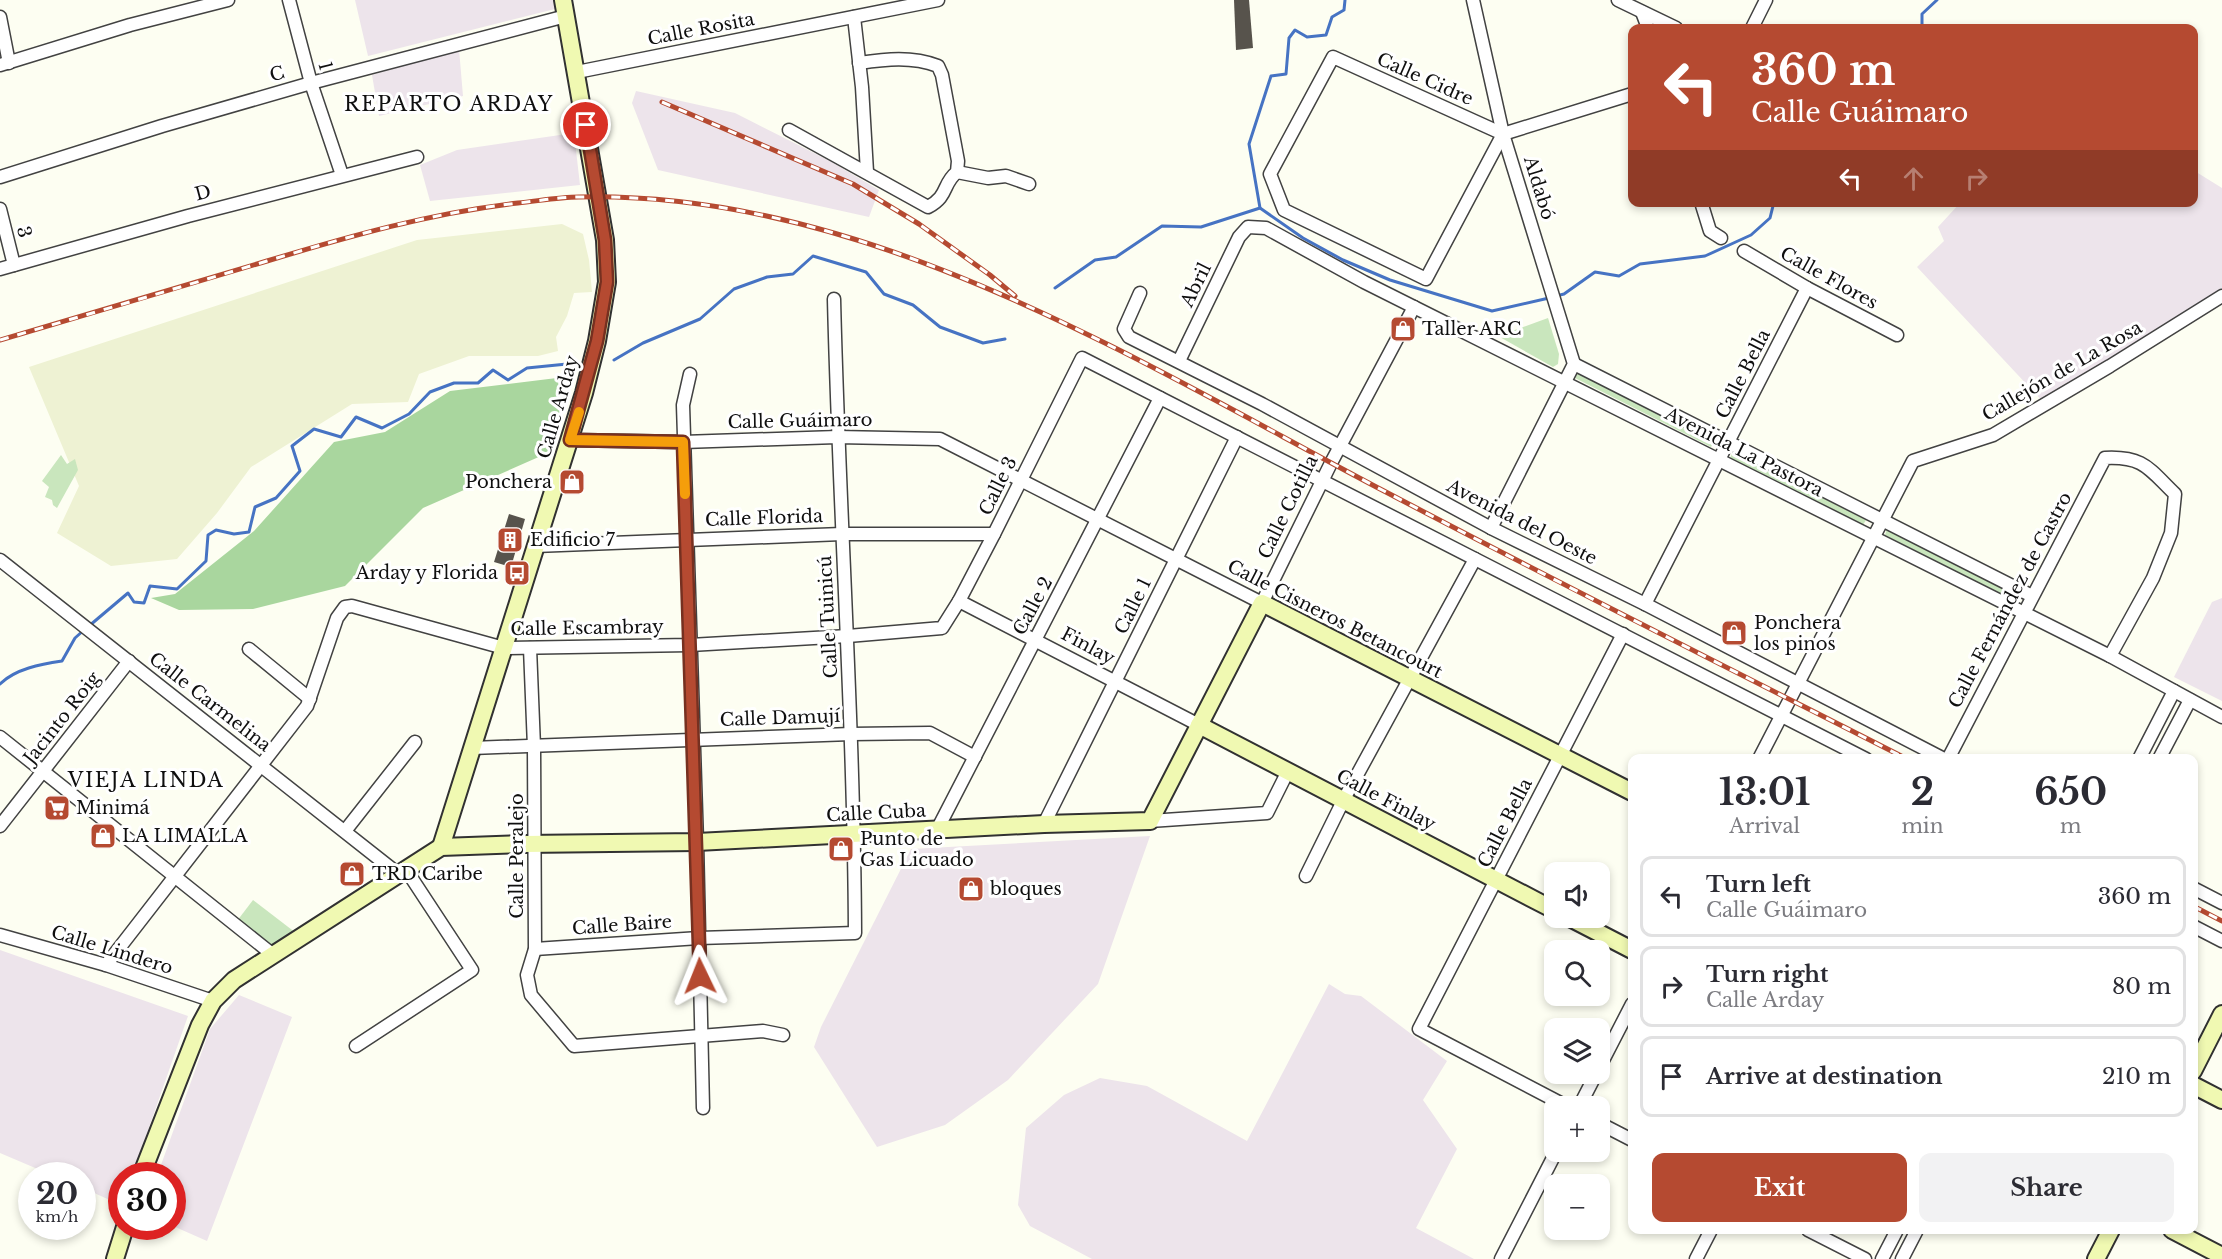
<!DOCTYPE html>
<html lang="en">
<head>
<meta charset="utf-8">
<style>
  :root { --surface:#fff; --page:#f2f2f3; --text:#2b2b33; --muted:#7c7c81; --line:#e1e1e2; --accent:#b54a31 }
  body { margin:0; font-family:"Libre Baskerville",serif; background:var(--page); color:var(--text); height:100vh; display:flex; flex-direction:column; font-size:22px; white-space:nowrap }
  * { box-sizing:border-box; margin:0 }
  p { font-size:20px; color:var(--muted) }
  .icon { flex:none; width:33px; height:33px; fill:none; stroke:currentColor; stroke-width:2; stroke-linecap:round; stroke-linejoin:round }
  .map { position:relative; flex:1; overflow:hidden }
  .side { position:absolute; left:1628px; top:754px; width:570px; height:480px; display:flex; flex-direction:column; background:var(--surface); border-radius:12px; box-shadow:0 3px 9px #0003 }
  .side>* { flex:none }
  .guide { position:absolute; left:1628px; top:24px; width:570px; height:183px; border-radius:12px; box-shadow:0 3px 9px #0003; background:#b54a31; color:#fff; overflow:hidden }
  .controls { position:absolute; left:1544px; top:862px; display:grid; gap:12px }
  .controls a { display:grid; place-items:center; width:66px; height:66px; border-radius:12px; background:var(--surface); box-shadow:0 3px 9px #0003; font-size:30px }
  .speed { position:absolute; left:18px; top:1162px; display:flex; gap:12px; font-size:30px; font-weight:700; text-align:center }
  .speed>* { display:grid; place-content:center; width:78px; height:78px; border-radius:50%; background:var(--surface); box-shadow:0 3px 9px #0003; line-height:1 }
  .speed small { font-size:15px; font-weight:400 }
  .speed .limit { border:9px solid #d22; background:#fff; color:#111 }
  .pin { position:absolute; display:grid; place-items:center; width:51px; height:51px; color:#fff; margin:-26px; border:3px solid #fff; border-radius:50%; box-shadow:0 2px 6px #0007 }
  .me { position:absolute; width:66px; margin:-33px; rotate:358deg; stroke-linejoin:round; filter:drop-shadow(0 0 4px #0008) }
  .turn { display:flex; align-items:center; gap:21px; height:126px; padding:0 24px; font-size:27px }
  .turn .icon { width:78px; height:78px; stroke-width:2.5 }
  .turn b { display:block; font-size:42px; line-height:51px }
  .lanes { display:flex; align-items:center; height:57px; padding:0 24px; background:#0003; justify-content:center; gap:30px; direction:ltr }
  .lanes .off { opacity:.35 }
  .eta { display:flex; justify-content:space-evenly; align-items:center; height:102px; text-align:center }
  .eta b { font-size:36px; font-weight:800; line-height:42px }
  .action { display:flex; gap:12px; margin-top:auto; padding:12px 24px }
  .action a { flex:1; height:69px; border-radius:12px; background:var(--accent); color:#fff; font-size:24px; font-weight:800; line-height:69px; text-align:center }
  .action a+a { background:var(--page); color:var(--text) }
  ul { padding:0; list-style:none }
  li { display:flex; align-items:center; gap:18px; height:81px; margin:0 12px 9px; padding:0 12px; border:3px solid var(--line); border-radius:12px }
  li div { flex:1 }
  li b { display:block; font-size:22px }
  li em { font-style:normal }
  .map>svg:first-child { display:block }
</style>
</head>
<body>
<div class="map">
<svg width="2222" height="1259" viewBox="0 0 2222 1259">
  <rect width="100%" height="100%" fill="#fdfef2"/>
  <g fill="#ede4eb">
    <polygon points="355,0 553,0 555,9 368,56"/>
    <polygon points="459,49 463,96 379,116 372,75"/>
    <polygon points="636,91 735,113 830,161 879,190 869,217 658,170 632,103"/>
    <polygon points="574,133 580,185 430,201 420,165 457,150"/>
    <polygon points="2193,170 2222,188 2222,296 2045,404 1917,267 1944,241 1938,227 1960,203 2193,202"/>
    <polygon points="2222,598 2222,701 2174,677 2212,602"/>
    <polygon points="1150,836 1098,984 1008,1080 945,1125 877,1147 814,1047 821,1027 911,849"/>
    <polygon points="0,950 188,1016 132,1176 122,1176 121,1205 83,1188 82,1176 54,1176 0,1153"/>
    <polygon points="1329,984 1345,994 1361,996 1447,1061 1423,1100 1457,1149 1416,1228 1474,1259 1092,1259 1030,1226 1018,1205 1026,1128 1064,1095 1100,1078 1147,1086 1247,1141"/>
    <polygon points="239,995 292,1017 207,1241 173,1226 172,1176 157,1176 210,1029"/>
  </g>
  <polygon fill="#eef2d3" points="562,224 583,234 589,260 592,292 574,293 567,316 556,337 558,351 538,356 469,356 419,374 408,402 352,404 251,467 217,513 177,559 111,566 57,533 79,486 29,367 417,240"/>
  <g fill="#c9e6bd">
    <polygon points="1548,318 1559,354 1558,364 1553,367 1498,336"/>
    <polygon points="1578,372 1714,442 1711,447 1575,378"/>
    <polygon points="1733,452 1866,520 1863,525 1730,458"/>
    <polygon points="61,455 67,464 75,459 78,470 57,508 53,505 52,500 45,497 49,487 42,481"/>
    <polygon points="1887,529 2018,596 2014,601 1885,535"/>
    <polygon points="253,900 296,933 273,950 237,921"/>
  </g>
  <polygon fill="#a9d69e" points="573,376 550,452 423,508 345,586 253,609 179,610 151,598 175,594 254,531 334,442 385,432 450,391"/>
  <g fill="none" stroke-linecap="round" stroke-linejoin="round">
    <g stroke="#4673c3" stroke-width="3">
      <polyline points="1345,0 1344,10 1332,17 1326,35 1307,37 1295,30 1289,38 1286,74 1271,76 1249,144 1260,208 1303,238 1343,260 1390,280 1492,311 1549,298"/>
      <polyline points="1922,28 1922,14 1937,0"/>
      <polyline points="1055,288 1095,260 1116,257 1162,226 1201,227 1260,208"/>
      <polyline points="1556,296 1564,294 1595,272 1619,276 1640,264 1705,256 1751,235 1770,218 1774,202"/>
      <polyline points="614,360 643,343 700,319 734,289 767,277 793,274 813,256 866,272 884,294 913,305 940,327 983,343 1005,339"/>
      <polyline points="89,626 128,593 134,602 144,603 150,586 177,589 206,561 208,535 216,530 234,534 249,532 255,507 276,498 300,471 292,446 314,429 341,437 356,417 382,428 409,414 430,392 454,383 478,383 493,370 508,380 527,368 577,363"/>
      <path d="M 0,684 C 15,669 41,664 62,661 L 75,638 L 84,630"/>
    </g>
  </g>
  <g fill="#57534c">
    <polygon points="1234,0 1249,0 1253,48 1236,50"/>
    <polygon points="509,514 525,519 511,567 494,562"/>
  </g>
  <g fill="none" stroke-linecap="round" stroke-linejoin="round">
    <g stroke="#424242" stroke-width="15">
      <g id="street">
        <polyline points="289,0 311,83 342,175"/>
        <polyline points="1473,0 1503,134 1574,364 1491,528"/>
        <polyline points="1618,0 1676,28"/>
        <polyline points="1642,12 1648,28"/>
        <polyline points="0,17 9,63"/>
        <polyline points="854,17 862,87 867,172"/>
        <polyline points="1752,28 1766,0"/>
        <polyline points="0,65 130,25 228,0"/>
        <polyline points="577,72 938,0"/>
        <path d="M 789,130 L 928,207 C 949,196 942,184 957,172 L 958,161 L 942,75 L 938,66 C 912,56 886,59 859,63"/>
        <polyline points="1503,134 1333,57 1270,174 1284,210 1426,279 1503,134 1632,94"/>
        <polyline points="957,172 988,178 1006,176 1029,184"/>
        <polyline points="0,177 162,126 311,83 566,16"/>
        <polyline points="1701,202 1710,231 1721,238"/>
        <polyline points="0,209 14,265"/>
        <polyline points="1744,251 1807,288 1897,335"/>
        <polyline points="0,269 188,216 417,157"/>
        <polyline points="1140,293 1124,329 1129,337 1262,404 1491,528 1645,604 1944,759"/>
        <polyline points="1179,361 1239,237 1248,227 1266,228 1364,282 2110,656 2222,717"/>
        <polyline points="1574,364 2032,596"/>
        <polyline points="690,374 683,405 697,842 703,1108"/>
        <polyline points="570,440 683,442 837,437 940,439 1262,603 1331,463 1414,307"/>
        <polyline points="535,546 842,534 994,534"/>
        <polyline points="0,560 397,873"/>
        <polyline points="959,601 1199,725"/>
        <polyline points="1645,604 1807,288"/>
        <polyline points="530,648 534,747 535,949 527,975 531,995 574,1046 763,1031 783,1035"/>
        <polyline points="249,649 310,699"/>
        <polyline points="0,737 272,954"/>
        <polyline points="472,748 851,734 930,733 975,757"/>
        <polyline points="1759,759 1913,461 1993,435 2110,366 2222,296"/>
        <path d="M 1948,759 L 2105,458 C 2144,456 2149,469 2175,494 L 2171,533 L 2153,578 L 2110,656"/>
        <polyline points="2139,759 2174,691"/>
        <polyline points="2159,759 2190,700"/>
        <polyline points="1150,821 1267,813 1288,771"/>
        <polyline points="1044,824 1237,437"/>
        <polyline points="0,826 129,661"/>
        <polyline points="937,830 1160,398"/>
        <polyline points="345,831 415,742"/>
        <polyline points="1306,876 1344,799 1475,559"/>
        <polyline points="2193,888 2222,903"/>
        <polyline points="2193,926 2222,941"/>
        <polyline points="0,935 106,965 213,1001"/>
        <path d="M 535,949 L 699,938 L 855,933 C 854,722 839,510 834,299"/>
        <polyline points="106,965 307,706 337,618 345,607 352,606 504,648 690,645 848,636 942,628 959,601 994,534 1082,358 1866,759"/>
        <polyline points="356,1046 472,970 405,868"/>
        <polyline points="1599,1068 1632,1004"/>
        <polyline points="1568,1107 1419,1029 1623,634"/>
        <polyline points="1579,1107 1596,1074"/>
        <polyline points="1599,1123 1632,1140"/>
        <polyline points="1808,1230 1865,1259"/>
        <polyline points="1501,1259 1556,1152"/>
        <polyline points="1696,1259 1711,1230"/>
        <polyline points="1882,1259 1897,1230"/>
        <polyline points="1902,1259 1917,1230"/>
      </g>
    </g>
    <g stroke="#313131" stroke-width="20">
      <g id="secondary">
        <polyline points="1199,725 1554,910"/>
        <polyline points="441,847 584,393 597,341 607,282 605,240 563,0"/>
        <polyline points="1570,918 1632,950"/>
        <polyline points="2193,1071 2222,1014"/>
        <polyline points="2193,1085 2222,1100"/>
        <polyline points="141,1176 200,1025 213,1001 234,980 441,847 524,844 697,842 1044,824 1150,821 1262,603 1632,792"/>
        <polyline points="2172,1230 2222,1256"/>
        <polyline points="115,1259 125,1227"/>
        <polyline points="2096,1259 2111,1230"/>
      </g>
    </g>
    <use href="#street" stroke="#fff" stroke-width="12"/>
    <use href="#secondary" stroke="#f0f9b2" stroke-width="16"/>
    <g stroke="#b54a31" stroke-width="5">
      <g id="rail">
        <polyline points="662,102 853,184 919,224 990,275 1015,296"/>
        <path d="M 0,340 C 89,314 178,288 267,261 C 350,236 431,213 518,203 C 538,201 559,197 579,197 C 870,191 1135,360 1384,491 C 1557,582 1732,670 1907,759"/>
        <polyline points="2193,906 2222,921"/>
      </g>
    </g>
    <use href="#rail" stroke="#fff" stroke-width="3" stroke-dasharray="9" stroke-linecap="butt"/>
  </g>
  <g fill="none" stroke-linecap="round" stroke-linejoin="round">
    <g stroke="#763020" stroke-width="15">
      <polyline id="route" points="586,125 605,240 607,282 597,341 570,440 683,442 700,976"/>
    </g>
    <use href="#route" stroke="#b54a31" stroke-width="10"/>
    <polyline stroke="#f59e0b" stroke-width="10" points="579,412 570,440 683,442 685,494"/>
  </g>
  <defs>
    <g id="shop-square" transform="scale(1.35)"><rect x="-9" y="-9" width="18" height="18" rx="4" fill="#b54a31" stroke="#fff"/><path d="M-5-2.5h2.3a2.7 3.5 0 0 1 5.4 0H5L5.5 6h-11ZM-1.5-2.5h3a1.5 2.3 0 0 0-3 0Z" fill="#fff"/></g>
    <g id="building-square" transform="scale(1.35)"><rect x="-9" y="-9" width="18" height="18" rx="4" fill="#b54a31" stroke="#fff"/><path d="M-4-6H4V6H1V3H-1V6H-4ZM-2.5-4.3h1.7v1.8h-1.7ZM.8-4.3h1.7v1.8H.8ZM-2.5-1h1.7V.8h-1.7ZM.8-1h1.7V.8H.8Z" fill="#fff"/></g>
    <g id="bus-square" transform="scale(1.35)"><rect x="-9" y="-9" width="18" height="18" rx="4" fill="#b54a31" stroke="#fff"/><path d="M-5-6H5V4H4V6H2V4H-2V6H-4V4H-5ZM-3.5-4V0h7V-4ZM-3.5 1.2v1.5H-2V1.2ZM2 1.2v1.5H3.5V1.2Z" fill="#fff"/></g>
    <g id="supermarket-square" transform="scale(1.35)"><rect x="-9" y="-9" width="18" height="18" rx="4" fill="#b54a31" stroke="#fff"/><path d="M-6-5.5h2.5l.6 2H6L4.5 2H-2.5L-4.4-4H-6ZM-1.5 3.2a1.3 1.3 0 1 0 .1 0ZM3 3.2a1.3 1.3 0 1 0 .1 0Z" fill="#fff"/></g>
  </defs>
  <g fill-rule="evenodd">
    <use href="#shop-square" x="1403" y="329"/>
    <use href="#shop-square" x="572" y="482"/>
    <use href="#building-square" x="510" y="540"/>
    <use href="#bus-square" x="517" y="573"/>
    <use href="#shop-square" x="1734" y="633"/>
    <use href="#supermarket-square" x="57" y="808"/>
    <use href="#shop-square" x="103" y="836"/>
    <use href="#shop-square" x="841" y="849"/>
    <use href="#shop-square" x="352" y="874"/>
    <use href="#shop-square" x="971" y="889"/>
  </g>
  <g text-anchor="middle" stroke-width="6" stroke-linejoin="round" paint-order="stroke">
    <g font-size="18" fill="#0f0f0f" stroke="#fff">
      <text transform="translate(701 29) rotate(-11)" y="6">Calle Rosita</text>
      <text transform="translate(325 66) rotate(75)" y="6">1</text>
      <text transform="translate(277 74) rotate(-16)" y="6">C</text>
      <text transform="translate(1425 79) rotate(24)" y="6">Calle Cidre</text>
      <text transform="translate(1539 188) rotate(73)" y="6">Aldabó</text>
      <text transform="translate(203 193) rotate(-15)" y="6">D</text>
      <text transform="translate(24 232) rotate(76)" y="6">3</text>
      <text transform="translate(1829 278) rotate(29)" y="6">Calle Flores</text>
      <text transform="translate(1196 285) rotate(-64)" y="6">Abril</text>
      <text transform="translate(2062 371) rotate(-30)" y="6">Callejón de La Rosa</text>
      <text transform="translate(1743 374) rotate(-63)" y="6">Calle Bella</text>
      <text transform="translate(558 407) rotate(-74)" y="6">Calle Arday</text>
      <text transform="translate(800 421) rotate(-1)" y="6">Calle Guáimaro</text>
      <text transform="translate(1744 452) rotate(27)" y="6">Avenida La Pastora</text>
      <text transform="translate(998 486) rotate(-64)" y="6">Calle 3</text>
      <text transform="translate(1288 507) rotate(-64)" y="6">Calle Cotilla</text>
      <text transform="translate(764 518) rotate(-2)" y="6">Calle Florida</text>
      <text transform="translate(1522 522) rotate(27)" y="6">Avenida del Oeste</text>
      <text transform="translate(2010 600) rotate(-62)" y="6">Calle Fernández de Castro</text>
      <text transform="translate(1033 606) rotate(-62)" y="6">Calle 2</text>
      <text transform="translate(1133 606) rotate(-64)" y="6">Calle 1</text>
      <text transform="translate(828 617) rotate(-93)" y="6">Calle Tuinicú</text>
      <text transform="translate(1335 619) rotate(27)" y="6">Calle Cisneros Betancourt</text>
      <text transform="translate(587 628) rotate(-1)" y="6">Calle Escambray</text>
      <text transform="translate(1088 646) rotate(28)" y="6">Finlay</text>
      <text transform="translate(210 702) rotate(38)" y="6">Calle Carmelina</text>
      <text transform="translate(62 718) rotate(-52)" y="6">Jacinto Roig</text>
      <text transform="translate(780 718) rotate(-2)" y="6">Calle Damují</text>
      <text transform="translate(1386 800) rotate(28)" y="6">Calle Finlay</text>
      <text transform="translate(876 813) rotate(-3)" y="6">Calle Cuba</text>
      <text transform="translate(1505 823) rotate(-63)" y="6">Calle Bella</text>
      <text transform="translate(517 856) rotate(-90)" y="6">Calle Peralejo</text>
      <text transform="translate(622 925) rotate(-4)" y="6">Calle Baire</text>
      <text transform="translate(112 950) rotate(17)" y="6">Calle Lindero</text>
    </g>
    <g font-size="18" fill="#0f0f0f" stroke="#fff" text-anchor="start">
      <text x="1422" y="335">Taller ARC</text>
      <text x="552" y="488" text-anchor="end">Ponchera</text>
      <text x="530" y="546">Edificio 7</text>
      <text x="498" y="579" text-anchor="end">Arday y Florida</text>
      <text x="1754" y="629">Ponchera<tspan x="1754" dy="21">los pinos</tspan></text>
      <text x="76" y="814">Minimá</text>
      <text x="122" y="842">LA LIMALLA</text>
      <text x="860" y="845">Punto de<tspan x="860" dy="21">Gas Licuado</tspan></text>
      <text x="372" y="880">TRD Caribe</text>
      <text x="990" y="895">bloques</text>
    </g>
    <g font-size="20" letter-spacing="1.5" fill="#0f0f0f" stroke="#fff">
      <text x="449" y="111">REPARTO ARDAY</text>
      <text x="146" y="787">VIEJA LINDA</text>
    </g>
  </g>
</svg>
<div class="controls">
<a><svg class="icon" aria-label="sound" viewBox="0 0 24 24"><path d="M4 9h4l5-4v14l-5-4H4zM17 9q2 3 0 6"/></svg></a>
<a><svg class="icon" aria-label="search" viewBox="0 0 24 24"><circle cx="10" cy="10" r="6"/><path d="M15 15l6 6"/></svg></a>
<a><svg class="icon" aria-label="layers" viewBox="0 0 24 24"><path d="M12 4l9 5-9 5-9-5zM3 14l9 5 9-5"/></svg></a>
<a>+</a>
<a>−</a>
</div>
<div class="speed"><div>20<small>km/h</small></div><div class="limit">30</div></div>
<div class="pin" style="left:586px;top:125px;background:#d93025"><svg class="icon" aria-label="arrive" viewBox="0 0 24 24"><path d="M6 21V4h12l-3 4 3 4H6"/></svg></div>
<svg class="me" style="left:700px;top:976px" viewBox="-20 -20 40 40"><path d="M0-17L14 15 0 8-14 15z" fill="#b54a31" stroke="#fff" stroke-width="4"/></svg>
<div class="guide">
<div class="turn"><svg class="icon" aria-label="left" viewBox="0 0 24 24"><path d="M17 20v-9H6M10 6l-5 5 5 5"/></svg><div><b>360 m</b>Calle Guáimaro</div></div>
<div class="lanes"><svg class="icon" aria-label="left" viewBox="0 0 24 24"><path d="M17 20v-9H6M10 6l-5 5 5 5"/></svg><svg class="icon off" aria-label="ahead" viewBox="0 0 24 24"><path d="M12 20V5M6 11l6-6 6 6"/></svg><svg class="icon off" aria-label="right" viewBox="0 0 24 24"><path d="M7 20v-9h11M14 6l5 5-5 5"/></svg></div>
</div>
<section class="side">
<div class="eta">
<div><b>13:01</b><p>Arrival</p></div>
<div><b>2</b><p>min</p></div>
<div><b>650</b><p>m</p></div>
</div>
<ul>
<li><svg class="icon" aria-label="left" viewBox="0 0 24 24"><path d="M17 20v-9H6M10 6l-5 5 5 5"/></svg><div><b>Turn left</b><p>Calle Guáimaro</p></div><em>360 m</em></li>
<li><svg class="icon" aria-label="right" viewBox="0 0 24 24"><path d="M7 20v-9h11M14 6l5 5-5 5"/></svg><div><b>Turn right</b><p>Calle Arday</p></div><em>80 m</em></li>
<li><svg class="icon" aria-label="arrive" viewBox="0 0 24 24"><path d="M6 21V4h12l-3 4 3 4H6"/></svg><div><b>Arrive at destination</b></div><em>210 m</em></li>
</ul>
<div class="action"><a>Exit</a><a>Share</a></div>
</section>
</div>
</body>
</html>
